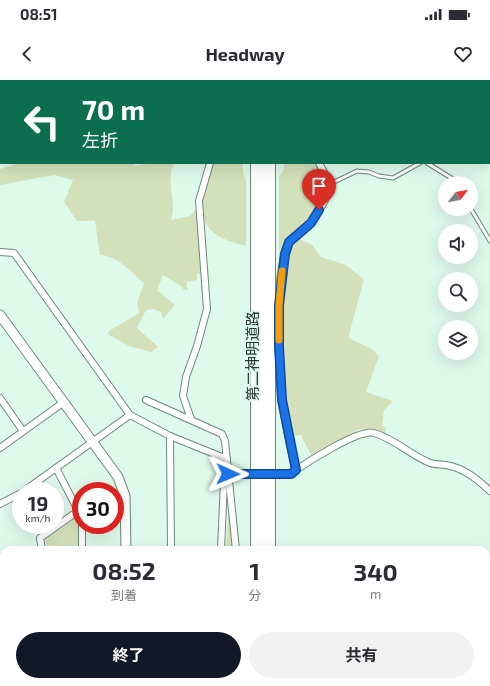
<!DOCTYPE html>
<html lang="ja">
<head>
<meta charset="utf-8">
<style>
  :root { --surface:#fff; --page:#f2f2f3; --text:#2b2b33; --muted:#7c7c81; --accent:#111827 }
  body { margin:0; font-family:"Exo 2","Noto Sans JP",sans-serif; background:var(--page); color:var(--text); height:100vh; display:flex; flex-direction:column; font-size:15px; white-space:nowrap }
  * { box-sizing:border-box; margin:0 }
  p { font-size:13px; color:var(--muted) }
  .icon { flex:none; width:22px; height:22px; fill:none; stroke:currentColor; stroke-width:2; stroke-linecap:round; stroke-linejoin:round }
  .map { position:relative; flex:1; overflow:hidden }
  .sheet { position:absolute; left:0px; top:466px; width:490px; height:140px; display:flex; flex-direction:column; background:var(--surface); border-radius:12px 12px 0 0; box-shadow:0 4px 16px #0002 }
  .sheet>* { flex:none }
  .hud { position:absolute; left:0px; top:0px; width:490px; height:84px; box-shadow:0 4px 16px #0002; background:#0b6e4f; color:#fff; overflow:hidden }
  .needle { width:26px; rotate:59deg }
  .buttons { position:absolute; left:438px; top:96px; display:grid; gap:8px }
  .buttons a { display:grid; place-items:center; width:40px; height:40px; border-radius:50%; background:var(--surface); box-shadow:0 4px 16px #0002; font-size:20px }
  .speed { position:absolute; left:12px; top:402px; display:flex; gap:8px; font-size:20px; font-weight:700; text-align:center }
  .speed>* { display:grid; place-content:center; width:52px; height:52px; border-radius:50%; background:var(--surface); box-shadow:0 4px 16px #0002; line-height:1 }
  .speed small { font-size:10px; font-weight:400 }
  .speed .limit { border:6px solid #d22; background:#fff; color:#111 }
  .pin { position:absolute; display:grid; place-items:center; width:34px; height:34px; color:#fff; margin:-41px -17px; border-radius:50% 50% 50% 0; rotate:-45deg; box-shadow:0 0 4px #0007 }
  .pin .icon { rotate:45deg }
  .me { position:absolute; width:44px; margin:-22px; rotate:91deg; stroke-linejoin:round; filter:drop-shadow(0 0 3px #0008) }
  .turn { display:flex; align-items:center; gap:14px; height:84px; padding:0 16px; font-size:18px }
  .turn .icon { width:52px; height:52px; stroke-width:2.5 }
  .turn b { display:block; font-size:28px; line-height:34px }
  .eta { display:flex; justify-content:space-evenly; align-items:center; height:68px; text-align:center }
  .eta b { font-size:24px; font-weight:700; line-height:28px }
  .primary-button { display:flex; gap:8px; margin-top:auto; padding:8px 16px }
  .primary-button a { flex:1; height:46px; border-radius:24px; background:var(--accent); color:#fff; font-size:16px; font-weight:700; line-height:46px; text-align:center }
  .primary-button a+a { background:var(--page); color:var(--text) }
  .status { display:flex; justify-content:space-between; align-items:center; height:28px; padding:0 20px; background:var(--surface); direction:ltr }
  .status svg { height:11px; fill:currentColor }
  header { display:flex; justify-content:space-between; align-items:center; height:52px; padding:0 16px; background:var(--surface); font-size:18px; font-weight:700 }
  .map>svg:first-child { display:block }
</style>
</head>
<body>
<div class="status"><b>08:51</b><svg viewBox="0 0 49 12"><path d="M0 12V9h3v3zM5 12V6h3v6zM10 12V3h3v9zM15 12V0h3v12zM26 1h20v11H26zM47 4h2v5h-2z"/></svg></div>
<header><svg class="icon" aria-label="back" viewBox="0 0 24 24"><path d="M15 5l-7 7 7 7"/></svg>Headway<svg class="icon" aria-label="heart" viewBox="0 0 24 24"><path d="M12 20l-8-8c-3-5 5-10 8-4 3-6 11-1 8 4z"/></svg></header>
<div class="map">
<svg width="490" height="606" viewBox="0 0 490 606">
  <rect width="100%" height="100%" fill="#defaeb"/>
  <g fill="#d3e0b9">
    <path d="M 21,83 L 133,83 L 134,86 L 154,83 L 174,83 C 165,103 177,120 171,140 L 190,136 L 195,130 L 197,133 L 201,193 L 197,194 L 197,200 L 186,202 L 188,210 L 184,210 L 181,206 L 163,195 L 157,210 L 175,225 L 163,239 L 161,232 L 153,229 L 146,230 L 137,248 L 158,267 L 151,272 L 129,266 L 108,254 L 109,251 L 139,233 L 137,222 L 144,203 C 131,192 118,176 100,175 L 95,141 L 77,141 L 64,122 L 73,100 L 54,95 L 0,105 L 0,89 Z"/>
    <path d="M 213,83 L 243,83 L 243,91 L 246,101 L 246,166 C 191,153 199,128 213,83 Z"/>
    <path d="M 285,83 L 316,83 C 318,89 322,95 322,101 C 326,126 303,146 285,159 L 279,194 L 279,96 L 283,91 Z"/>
    <polygon points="299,159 312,165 321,177 344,184 364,199 348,258 370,268 379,276 366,312 393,321 384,330 382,346 386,348 385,353 372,348 360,349 311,375 301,355 290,356 285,335 285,284 281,272 281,233 288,173 294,162"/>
    <polygon points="229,429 233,470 226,470"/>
    <polygon points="76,438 79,441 79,470 45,470 46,459"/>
    <polygon points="490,571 490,599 484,606 430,606 434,602 486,602 486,575"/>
  </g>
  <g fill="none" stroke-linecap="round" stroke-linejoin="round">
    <g stroke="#6d877a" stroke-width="5">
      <g id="lane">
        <polyline points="489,15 490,16"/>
        <polyline points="427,83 453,99 456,103"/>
        <polyline points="330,104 357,91 369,92 379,96 393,98 420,83"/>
        <polyline points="471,129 490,161"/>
      </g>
    </g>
    <g stroke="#6d877a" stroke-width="8">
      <g id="street">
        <polyline points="243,0 243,1"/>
        <polyline points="289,0 289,1"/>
        <polyline points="0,172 14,173 130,335 170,356 227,379"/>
        <polyline points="0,318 23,351"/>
        <polyline points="146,320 222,354 225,361 236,470"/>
        <polyline points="191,339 183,316 186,297 197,266 207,229 199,121 210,83"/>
        <polyline points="170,356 171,470"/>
        <polyline points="0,368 64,322"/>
        <polyline points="56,388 130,335"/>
        <path d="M 296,390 C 278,323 271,243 284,175 C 287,161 295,158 304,150 C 313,142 330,117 329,105 C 329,99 322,89 319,83"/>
        <path d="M 293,392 C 306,383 360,348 374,353 C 395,359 409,374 428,382 C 433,385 440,384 446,385 C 464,388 477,399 490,411"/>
        <polyline points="24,411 56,388 81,436"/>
        <polyline points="0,424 21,413"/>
        <polyline points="82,445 82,470"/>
        <polyline points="42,470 40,458 78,431"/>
        <polyline points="221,470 224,401 228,394"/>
        <polyline points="0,506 4,532"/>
        <polyline points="14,602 14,606"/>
        <polyline points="243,602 244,606"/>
        <polyline points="148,606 150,602"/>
      </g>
    </g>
    <g stroke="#6d877a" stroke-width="11">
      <g id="secondary">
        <polyline points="0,235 118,397 125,416 126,470"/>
        <polyline points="486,543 490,541"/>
        <polyline points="25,606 32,602"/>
        <polyline points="377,606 381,602"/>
      </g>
    </g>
    <g stroke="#6d877a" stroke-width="14">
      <g id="highway">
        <polyline points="269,0 269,1"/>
        <polyline points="257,1 257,0"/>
        <polyline points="269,83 269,470"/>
        <polyline points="257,470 257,83"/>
        <polyline points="269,602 269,606"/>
        <polyline points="257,606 257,602"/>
      </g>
    </g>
    <use href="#lane" stroke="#fff" stroke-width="3"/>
    <use href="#street" stroke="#fff" stroke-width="6"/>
    <use href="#secondary" stroke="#fff" stroke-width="9"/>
    <use href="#highway" stroke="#fff" stroke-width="12"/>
    <g stroke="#6d877a" stroke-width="8" stroke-linecap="butt">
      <polyline id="street-bridge" points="235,394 291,394"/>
    </g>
    <use href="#street-bridge" stroke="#fff" stroke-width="6"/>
  </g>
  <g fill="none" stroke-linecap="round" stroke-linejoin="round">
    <g stroke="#114b97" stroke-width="10">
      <polyline id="route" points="228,394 291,394 296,390 282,320 279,267 279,225 285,174 289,162 311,143 319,130"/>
    </g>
    <use href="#route" stroke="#1a73e8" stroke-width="7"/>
    <polyline stroke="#f59e0b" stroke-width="7" points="279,260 279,225 282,191"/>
  </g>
  <g text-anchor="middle" stroke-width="3.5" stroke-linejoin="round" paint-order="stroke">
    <g font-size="15" fill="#2c3732" stroke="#defaeb">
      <text transform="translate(253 276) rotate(-90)" y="5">第二神明道路</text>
    </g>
  </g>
</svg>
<div class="buttons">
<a><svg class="needle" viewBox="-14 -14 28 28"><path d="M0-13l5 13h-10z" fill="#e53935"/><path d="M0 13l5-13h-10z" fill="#7c7c81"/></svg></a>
<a><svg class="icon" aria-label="sound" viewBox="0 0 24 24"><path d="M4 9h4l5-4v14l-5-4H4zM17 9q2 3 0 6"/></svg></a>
<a><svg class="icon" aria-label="search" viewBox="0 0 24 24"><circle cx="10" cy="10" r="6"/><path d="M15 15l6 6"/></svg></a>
<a><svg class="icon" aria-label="layers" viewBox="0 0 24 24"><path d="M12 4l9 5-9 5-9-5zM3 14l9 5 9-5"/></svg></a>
</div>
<div class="speed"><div>19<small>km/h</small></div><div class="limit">30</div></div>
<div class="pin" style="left:319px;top:130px;background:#d93025"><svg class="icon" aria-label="arrive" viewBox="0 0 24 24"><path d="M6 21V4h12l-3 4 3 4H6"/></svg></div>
<svg class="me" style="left:228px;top:394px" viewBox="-20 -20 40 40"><path d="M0-17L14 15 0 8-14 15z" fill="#1a73e8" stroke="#fff" stroke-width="4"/></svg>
<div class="hud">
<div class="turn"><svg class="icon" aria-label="left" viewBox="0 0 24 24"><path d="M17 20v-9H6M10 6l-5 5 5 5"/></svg><div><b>70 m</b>左折</div></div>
</div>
<section class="sheet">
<div class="eta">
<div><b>08:52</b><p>到着</p></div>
<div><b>1</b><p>分</p></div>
<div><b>340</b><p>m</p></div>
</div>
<div class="primary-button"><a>終了</a><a>共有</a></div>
</section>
</div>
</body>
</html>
